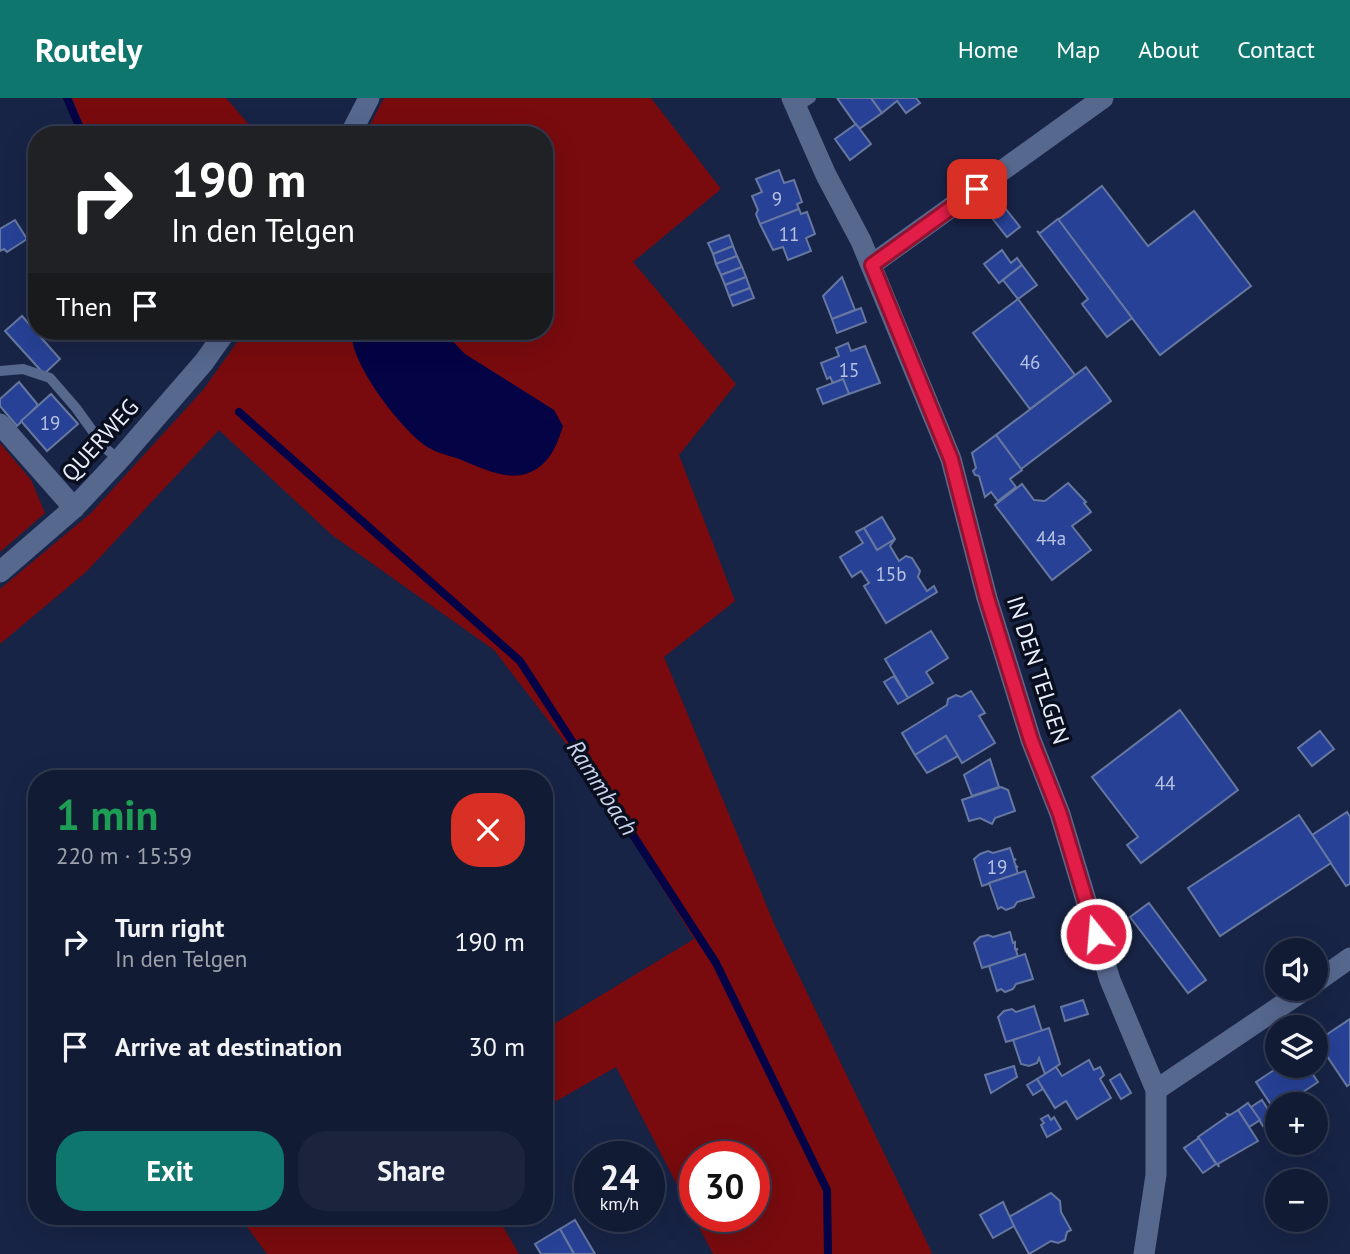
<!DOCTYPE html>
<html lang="en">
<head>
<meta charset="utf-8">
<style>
  :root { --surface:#121b34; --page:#1b243c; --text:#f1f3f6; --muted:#9ca1ac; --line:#31394f; --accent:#0f766e }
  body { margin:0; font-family:"PT Sans",sans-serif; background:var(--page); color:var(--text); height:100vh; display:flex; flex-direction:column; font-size:26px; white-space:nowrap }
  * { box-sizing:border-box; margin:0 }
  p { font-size:23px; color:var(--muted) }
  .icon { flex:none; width:38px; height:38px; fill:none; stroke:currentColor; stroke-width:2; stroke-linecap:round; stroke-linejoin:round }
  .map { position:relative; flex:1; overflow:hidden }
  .drawer { position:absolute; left:28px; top:672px; width:525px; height:455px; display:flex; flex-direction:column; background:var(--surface); border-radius:28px; box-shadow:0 7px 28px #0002,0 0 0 2px var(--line) }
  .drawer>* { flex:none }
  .banner { position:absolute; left:28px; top:28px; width:525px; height:214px; border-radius:28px; box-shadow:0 7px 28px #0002,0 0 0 2px var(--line); background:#202124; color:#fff; overflow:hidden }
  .tools { position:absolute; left:1265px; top:840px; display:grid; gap:14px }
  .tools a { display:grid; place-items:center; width:63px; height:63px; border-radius:50%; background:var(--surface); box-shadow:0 7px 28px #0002,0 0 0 2px var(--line); font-size:35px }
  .speed { position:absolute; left:574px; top:1043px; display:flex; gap:14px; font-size:35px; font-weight:700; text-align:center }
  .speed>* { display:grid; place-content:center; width:91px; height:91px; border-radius:50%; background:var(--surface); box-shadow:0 7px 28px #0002,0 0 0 2px var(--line); line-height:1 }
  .speed small { font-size:18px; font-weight:400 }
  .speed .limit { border:10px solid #d22; background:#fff; color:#111 }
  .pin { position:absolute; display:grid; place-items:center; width:60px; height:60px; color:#fff; margin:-30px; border-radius:14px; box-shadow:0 4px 10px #0006 }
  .me { position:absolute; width:77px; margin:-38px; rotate:343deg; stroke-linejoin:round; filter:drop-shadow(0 0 5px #0008) }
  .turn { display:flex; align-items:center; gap:24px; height:147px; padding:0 28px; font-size:32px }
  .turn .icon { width:91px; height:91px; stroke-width:2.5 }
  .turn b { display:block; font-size:49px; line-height:60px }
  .then { display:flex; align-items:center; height:66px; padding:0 28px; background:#0003; gap:14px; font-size:26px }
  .round { display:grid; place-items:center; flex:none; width:74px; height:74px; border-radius:28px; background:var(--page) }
  .headline { display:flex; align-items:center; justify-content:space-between; height:119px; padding:0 28px }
  h1 { font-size:42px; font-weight:700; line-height:52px; color:#1e9e55 }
  .action { display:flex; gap:14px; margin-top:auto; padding:14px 28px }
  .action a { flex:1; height:80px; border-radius:28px; background:var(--accent); color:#fff; font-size:28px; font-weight:700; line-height:80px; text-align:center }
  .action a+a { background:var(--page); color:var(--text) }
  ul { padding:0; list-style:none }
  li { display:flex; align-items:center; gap:21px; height:105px; padding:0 28px }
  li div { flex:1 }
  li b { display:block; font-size:26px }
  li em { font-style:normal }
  header { display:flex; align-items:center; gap:42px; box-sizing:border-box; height:98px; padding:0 35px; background:var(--accent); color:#fff }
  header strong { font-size:33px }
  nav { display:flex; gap:38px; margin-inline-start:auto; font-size:24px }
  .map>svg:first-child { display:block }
</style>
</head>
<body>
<header>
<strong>Routely</strong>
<nav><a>Home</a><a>Map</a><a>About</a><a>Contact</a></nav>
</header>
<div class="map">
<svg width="1350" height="1156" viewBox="0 0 1350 1156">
  <rect width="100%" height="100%" fill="#182446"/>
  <g fill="#790b0e" fill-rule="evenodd">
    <polygon points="72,0 226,0 258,37 87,37"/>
    <path d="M 384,0 L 651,0 L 721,91 L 633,164 L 736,286 L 679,357 L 735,503 L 664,559 L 775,828 L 932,1155 L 930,1156 L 713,1156 L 616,969 L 544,1010 L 544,932 L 694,841 L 599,688 L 494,552 L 332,437 L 219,332 L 86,474 L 0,546 L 0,491 L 91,415 L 203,292 L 245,233 L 544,233 L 544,37 L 365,37 ZM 695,1059 L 754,1059 L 754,1118 L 695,1118 Z"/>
    <polygon points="0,345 31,382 45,415 0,454"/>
    <polygon points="239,1118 497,1118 519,1156 267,1156"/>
  </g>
  <path fill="#030345" d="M 352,233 L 443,233 L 465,256 L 554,312 L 563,328 C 559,341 554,355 544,365 C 518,390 487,372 459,361 C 450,358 438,355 429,350 C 404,336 347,262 352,233 Z"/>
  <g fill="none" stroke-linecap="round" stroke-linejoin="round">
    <g stroke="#030345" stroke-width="8">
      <polyline points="67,0 83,37"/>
      <polyline points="239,314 520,563 716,865 827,1092 828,1156"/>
    </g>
  </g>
  <g fill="#274196" stroke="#6778a0" stroke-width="2">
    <polygon points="837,0 871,0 882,15 859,31"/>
    <polygon points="871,0 916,0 920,5 906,15 897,3 882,15"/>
    <polygon points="856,26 871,46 850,62 835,41"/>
    <polygon points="779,72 784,85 794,82 802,104 797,106 799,111 760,126 756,116 758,112 752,98 762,94 756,81"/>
    <polygon points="1102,88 1148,148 1194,113 1251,188 1160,257 1058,122"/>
    <polygon points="1005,110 1020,129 1007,139 992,120"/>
    <polygon points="799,111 801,116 807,114 815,136 806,140 811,153 788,162 783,149 773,152 760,126"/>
    <polygon points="1058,121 1132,220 1107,239 1082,206 1088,201 1037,133 1040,135"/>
    <polygon points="15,122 27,141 7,154 4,151 0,153 0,131"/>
    <polygon points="729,137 733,148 713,156 708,145"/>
    <polygon points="733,148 737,158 716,166 713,156"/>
    <polygon points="1002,152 1011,165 1017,160 1022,167 999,185 984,166"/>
    <polygon points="737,158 742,169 721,177 716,166"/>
    <polygon points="1022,167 1037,187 1018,201 1003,182"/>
    <polygon points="742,169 746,179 725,187 721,177"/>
    <polygon points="746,179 750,190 729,198 725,187"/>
    <polygon points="842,179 855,212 832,221 823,198"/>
    <polygon points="750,190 754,200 733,208 729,198"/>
    <polygon points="1018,201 1075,277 1030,311 973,235"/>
    <polygon points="861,210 866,224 837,235 832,221"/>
    <polygon points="22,218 60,261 44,276 5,233"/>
    <polygon points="848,245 851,253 865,248 880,285 849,296 843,281 833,285 830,279 827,281 821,265 839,258 836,250"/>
    <polygon points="1086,269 1111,303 1021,371 996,337"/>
    <polygon points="843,281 849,296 823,306 817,291"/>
    <polygon points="19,284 38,307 17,328 0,308 0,301"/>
    <polygon points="51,296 78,326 47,353 21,323"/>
    <polygon points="996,337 1022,372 1010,381 1016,389 998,403 991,394 985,399 979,378 975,377 973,373 976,370 972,355"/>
    <polygon points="1068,385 1086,404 1084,405 1091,414 1072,428 1091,452 1052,482 995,407 1022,386 1034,402 1045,403"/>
    <polygon points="882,419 895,441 877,452 864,430"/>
    <polygon points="864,430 877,452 895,441 890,448 899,463 906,458 912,460 920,473 918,479 927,493 934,488 937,494 886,525 864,488 869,485 861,473 852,479 840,459 863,445 856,434"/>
    <polygon points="931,533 948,560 926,574 933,585 908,600 885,561"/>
    <polygon points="894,578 908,600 898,606 884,584"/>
    <polygon points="971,593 985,615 979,618 995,645 962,665 946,638 915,657 902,635 947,607 948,601 956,597 961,599"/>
    <polygon points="1180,612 1238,692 1141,765 1127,747 1138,739 1092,679"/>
    <polygon points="1320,633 1334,651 1312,668 1298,650"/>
    <polygon points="946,638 958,658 927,675 915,657"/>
    <polygon points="990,661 999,689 972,698 964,677"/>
    <polygon points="1001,689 1008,692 1015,713 995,720 992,726 980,720 969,723 962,702"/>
    <polygon points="1347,714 1350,719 1350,786 1346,788 1312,737"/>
    <polygon points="1299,717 1331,765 1220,838 1188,790"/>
    <polygon points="1010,750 1014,762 1016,761 1014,763 1016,768 1018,769 1016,769 1018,776 982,788 974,761 980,756 988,753 993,755"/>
    <polygon points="1025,773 1034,799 1017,804 1014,809 1006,812 1001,809 998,811 989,785"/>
    <polygon points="1149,805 1206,882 1188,895 1130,819"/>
    <polygon points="1010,834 1013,845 1015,844 1015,851 1018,851 1016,852 1018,859 982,870 974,845 980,839 988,837 993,839"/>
    <polygon points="1025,856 1033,881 1016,886 1013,891 1005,894 1001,891 997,893 989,868"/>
    <polygon points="1083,902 1088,916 1065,923 1061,909"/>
    <polygon points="1034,908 1042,933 1006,944 998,919 1004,913 1012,911 1016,914"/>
    <polygon points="1350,921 1350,986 1347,988 1317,943"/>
    <polygon points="1049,930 1060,966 1045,976 1039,960 1037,965 1029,968 1021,966 1013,942"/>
    <polygon points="1089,962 1094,972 1100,969 1104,977 1100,981 1111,1000 1077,1021 1066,1003 1055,1010 1037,981 1056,969 1062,978"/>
    <polygon points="1014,968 1017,979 991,995 985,977"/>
    <polygon points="1280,968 1307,968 1318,984 1285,1006 1278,1006 1278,1011 1275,1013 1256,984"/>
    <polygon points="1120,976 1131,995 1121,1001 1110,982"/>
    <polygon points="1037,981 1043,991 1033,997 1027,987"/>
    <polygon points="1262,1002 1274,1021 1263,1028 1251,1009"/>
    <polygon points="1248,1005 1260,1022 1249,1029 1238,1012"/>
    <polygon points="1238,1012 1258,1043 1218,1066 1219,1069 1198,1039 1228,1018 1227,1016 1230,1017"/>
    <polygon points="1048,1017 1051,1022 1054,1019 1061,1031 1047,1039 1041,1027 1044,1025 1041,1021"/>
    <polygon points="1199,1040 1216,1066 1203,1075 1184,1050"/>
    <polygon points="1051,1095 1060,1103 1061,1114 1071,1132 1067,1134 1065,1142 1058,1145 1051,1143 1029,1156 1009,1119"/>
    <polygon points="1003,1104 1014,1128 993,1140 980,1117"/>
    <polygon points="575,1122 595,1156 574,1156 560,1131"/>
    <polygon points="560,1131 574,1156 541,1156 535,1146"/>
  </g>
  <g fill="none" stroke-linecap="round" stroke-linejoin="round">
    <g stroke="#57688f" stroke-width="10">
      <polyline points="797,9 811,0"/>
      <polyline points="0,273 23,271 50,280 76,310 104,349 119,362"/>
    </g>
    <g stroke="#57688f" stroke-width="21">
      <polyline points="792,0 826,77 861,143 951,361 987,500 1031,642 1060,716 1110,882 1156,992 1156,1077 1144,1156"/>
      <polyline points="871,167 1103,0"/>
      <polyline points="0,326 74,410"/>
      <polyline points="1316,884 1350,860"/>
      <polyline points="1156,992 1306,891"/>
    </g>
    <g stroke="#57688f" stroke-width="21">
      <polyline points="350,37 369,0"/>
      <polyline points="0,474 74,410 119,362 204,264 226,233"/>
    </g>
  </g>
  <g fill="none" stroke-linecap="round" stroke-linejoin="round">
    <g stroke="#92132f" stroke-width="18">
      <polyline id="route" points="977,91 872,167 951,361 987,500 1031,642 1060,716 1096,836"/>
    </g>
    <use href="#route" stroke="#e11d48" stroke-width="12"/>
  </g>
  <g text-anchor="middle" stroke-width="7" stroke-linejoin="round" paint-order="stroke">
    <g font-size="19" fill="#b8c3e2">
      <text x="777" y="108">9</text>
      <text x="789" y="143">11</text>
      <text x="1030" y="271">46</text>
      <text x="849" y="279">15</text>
      <text x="50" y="332">19</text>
      <text x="1051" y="447">44a</text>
      <text x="891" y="483">15b</text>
      <text x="1165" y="692">44</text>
      <text x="997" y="776">19</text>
    </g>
    <g font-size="23" fill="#e8eefc" stroke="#090f1e">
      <text transform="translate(100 342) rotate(-48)" y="8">QUERWEG</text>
      <text transform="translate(1038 572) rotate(72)" y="8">IN DEN TELGEN</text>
    </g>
    <g font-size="24" font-style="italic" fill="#cad4ec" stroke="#090f1e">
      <text transform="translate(602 690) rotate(57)" y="8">Rammbach</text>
    </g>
  </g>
</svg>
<div class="tools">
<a><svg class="icon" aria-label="sound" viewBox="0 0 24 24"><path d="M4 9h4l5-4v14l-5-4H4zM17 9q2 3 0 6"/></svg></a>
<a><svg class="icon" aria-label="layers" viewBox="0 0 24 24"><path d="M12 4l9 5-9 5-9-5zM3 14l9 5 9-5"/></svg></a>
<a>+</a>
<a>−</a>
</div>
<div class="speed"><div>24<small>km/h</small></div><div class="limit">30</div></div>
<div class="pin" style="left:977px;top:91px;background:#d93025"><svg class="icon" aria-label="arrive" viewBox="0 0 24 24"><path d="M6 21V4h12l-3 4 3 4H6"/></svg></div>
<svg class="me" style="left:1096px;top:836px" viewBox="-20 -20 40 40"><circle r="17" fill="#e11d48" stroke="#fff" stroke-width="3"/><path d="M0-11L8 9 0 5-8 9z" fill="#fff"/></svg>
<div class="banner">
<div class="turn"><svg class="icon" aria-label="right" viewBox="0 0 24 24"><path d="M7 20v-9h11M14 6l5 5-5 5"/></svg><div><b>190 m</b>In den Telgen</div></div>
<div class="then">Then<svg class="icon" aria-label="arrive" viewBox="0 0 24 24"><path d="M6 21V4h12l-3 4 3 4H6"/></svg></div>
</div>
<section class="drawer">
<div class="headline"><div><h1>1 min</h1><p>220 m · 15:59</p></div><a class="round" style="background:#d93025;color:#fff"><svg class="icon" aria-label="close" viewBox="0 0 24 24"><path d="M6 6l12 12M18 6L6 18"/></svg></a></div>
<ul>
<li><svg class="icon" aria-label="right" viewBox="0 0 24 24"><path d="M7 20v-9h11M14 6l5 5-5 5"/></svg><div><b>Turn right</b><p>In den Telgen</p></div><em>190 m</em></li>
<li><svg class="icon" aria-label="arrive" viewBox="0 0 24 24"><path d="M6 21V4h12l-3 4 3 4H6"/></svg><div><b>Arrive at destination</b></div><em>30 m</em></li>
</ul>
<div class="action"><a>Exit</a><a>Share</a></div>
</section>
</div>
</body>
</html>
